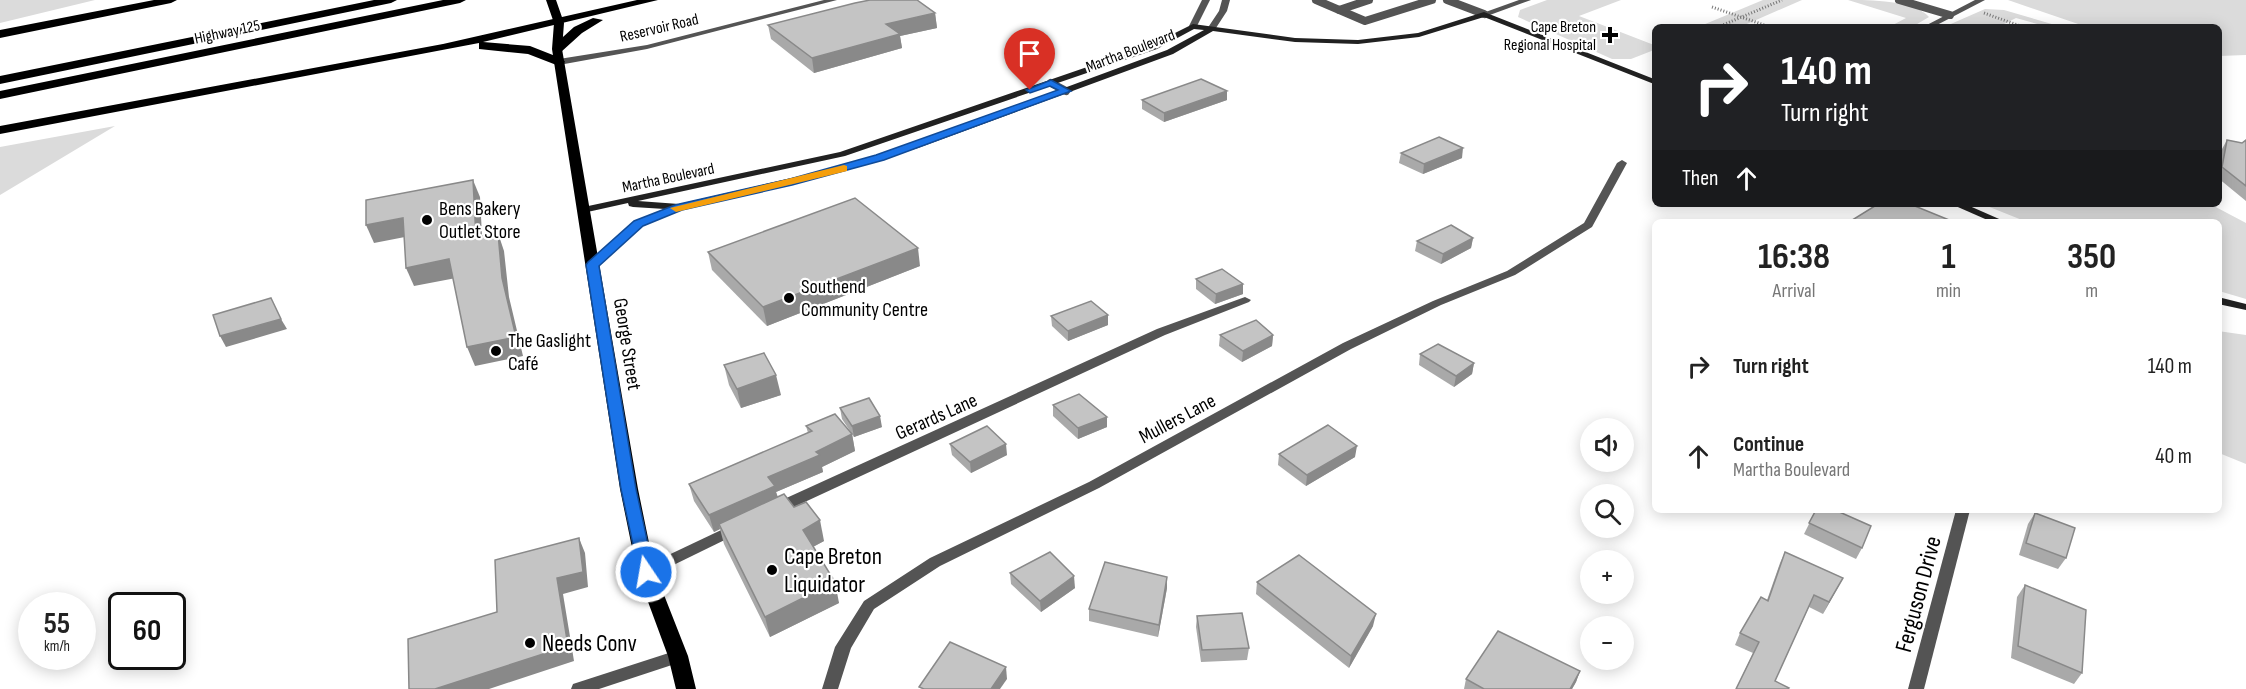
<!DOCTYPE html>
<html lang="en">
<head>
<meta charset="utf-8">
<style>
  :root { --surface:#fff; --page:#f2f2f2; --text:#222; --muted:#767676 }
  body { margin:0; font-family:"Sofia Sans Condensed",sans-serif; background:var(--page); color:var(--text); height:100vh; display:flex; flex-direction:column; font-size:22px; white-space:nowrap }
  * { box-sizing:border-box; margin:0 }
  p { font-size:20px; color:var(--muted) }
  .icon { flex:none; width:33px; height:33px; fill:none; stroke:currentColor; stroke-width:2; stroke-linecap:round; stroke-linejoin:round }
  .map { position:relative; flex:1; overflow:hidden }
  .drawer { position:absolute; left:1652px; top:219px; width:570px; height:294px; display:flex; flex-direction:column; background:var(--surface); border-radius:9px; box-shadow:0 3px 15px #0003 }
  .drawer>* { flex:none }
  .guide { position:absolute; left:1652px; top:24px; width:570px; height:183px; border-radius:9px; box-shadow:0 3px 15px #0003; background:#202124; color:#fff; overflow:hidden }
  .controls { position:absolute; left:1580px; top:418px; display:grid; gap:12px }
  .controls a { display:grid; place-items:center; width:54px; height:54px; border-radius:50%; background:var(--surface); box-shadow:0 3px 15px #0003; font-size:30px }
  .speed { position:absolute; left:18px; top:592px; display:flex; gap:12px; font-size:30px; font-weight:700; text-align:center }
  .speed>* { display:grid; place-content:center; width:78px; height:78px; border-radius:50%; background:var(--surface); box-shadow:0 3px 15px #0003; line-height:1 }
  .speed small { font-size:15px; font-weight:400 }
  .speed .limit { border:3px solid #111; border-radius:9px; background:#fff; color:#111 }
  .pin { position:absolute; display:grid; place-items:center; width:51px; height:51px; color:#fff; margin:-62px -26px; border-radius:50% 50% 50% 0; rotate:-45deg; box-shadow:0 0 6px #0007 }
  .pin .icon { rotate:45deg }
  .me { position:absolute; width:66px; margin:-33px; rotate:348deg; stroke-linejoin:round; filter:drop-shadow(0 0 4px #0008) }
  .turn { display:flex; align-items:center; gap:21px; height:126px; padding:0 30px; font-size:27px }
  .turn .icon { width:78px; height:78px; stroke-width:2.5 }
  .turn b { display:block; font-size:42px; line-height:51px }
  .then { display:flex; align-items:center; height:57px; padding:0 30px; background:#0003; gap:12px; font-size:22px }
  .eta { display:flex; justify-content:space-evenly; align-items:center; height:102px; text-align:center }
  .eta b { font-size:36px; font-weight:700; line-height:42px }
  ul { padding:0; list-style:none }
  li { display:flex; align-items:center; gap:18px; height:90px; padding:0 30px }
  li div { flex:1 }
  li b { display:block; font-size:22px }
  li em { font-style:normal }
  .map>svg:first-child { display:block }
</style>
</head>
<body>
<div class="map">
<svg width="2246" height="689" viewBox="0 0 2246 689">
  <rect width="100%" height="100%" fill="#fff"/>
  <g fill="#dbdbdb">
    <polygon points="0,0 95,0 0,23"/>
    <polygon points="1547,0 1621,0 1579,16 1654,45 1654,50 1631,59 1612,59 1518,17 1520,10"/>
    <polygon points="1763,0 1802,0 1740,27 1698,27"/>
    <path d="M 1848,0 C 1869,0 1915,0 1929,17 L 1912,27 L 1889,27 L 1906,18 Z"/>
    <polygon points="2008,0 2246,0 2246,55 2219,56 2218,27 2087,27"/>
    <polygon points="1985,9 2004,10 2062,27 2048,27 2016,18 1998,27 1944,27"/>
    <polygon points="115,126 0,195 0,147"/>
    <polygon points="1982,204 2210,204 2246,223 2246,299 2219,291 2218,222 2027,222"/>
    <polygon points="2218,331 2246,335 2246,464 2219,453"/>
  </g>
  <g fill="none" stroke-linecap="round" stroke-linejoin="round">
    <g stroke="#767676" stroke-width="3" stroke-dasharray="1 2" stroke-linecap="butt">
      <polyline points="1712,7 1770,27"/>
      <polyline points="1984,13 2023,27"/>
      <polyline points="1718,27 1782,0"/>
    </g>
    <g stroke="#545454" stroke-width="8">
      <polyline points="1316,0 1365,21 1432,0"/>
      <polyline points="1447,0 1484,14"/>
      <polyline points="1899,0 1950,15"/>
      <polyline points="1339,10 1369,0"/>
      <polyline points="1051,83 1066,91"/>
    </g>
    <g fill="#545454" fill-rule="evenodd">
      <polygon points="824,0 837,0 647,49 559,65 555,62 559,59 647,45"/>
      <polygon points="1202,0 1210,0 1196,28 1190,28 1189,26"/>
      <polygon points="1222,0 1230,0 1227,11 1214,31 1208,31 1207,29 1219,11"/>
      <polygon points="1519,0 1531,0 1487,16 1480,14"/>
      <polygon points="1975,0 1985,0 1933,27 1923,27"/>
      <polygon points="1622,160 1627,163 1592,227 1515,275 1441,305 1351,349 1099,488 940,566 874,609 851,648 838,689 822,689 835,647 864,601 930,558 1089,482 1343,343 1433,301 1507,271 1584,223 1617,163"/>
      <polygon points="1245,297 1251,300 1249,302 1165,335 781,513 771,513 769,509 771,505 1157,329"/>
      <polygon points="1956,510 1970,510 1924,689 1908,689"/>
      <polygon points="736,523 741,524 743,528 741,532 651,576 646,578 641,576 639,572 641,568"/>
      <polygon points="678,650 684,651 686,656 684,661 599,689 571,689 573,684"/>
    </g>
    <g fill="#212121" fill-rule="evenodd">
      <path d="M 1484,12 L 1654,79 L 1654,84 L 1484,17 L 1419,37 L 1358,44 L 1295,42 L 1213,31 L 1173,54 L 918,148 L 841,172 L 678,210 L 643,226 L 596,267 L 592,268 L 587,265 L 635,222 L 665,209 L 633,207 L 629,206 L 628,203 L 583,213 L 579,212 L 578,210 L 579,208 L 840,152 L 1151,45 L 1193,24 L 1295,38 L 1358,40 L 1418,33 ZM 1194,29 L 1204,30 L 1167,50 L 912,144 L 835,168 L 679,204 L 638,201 L 845,156 L 1157,49 Z"/>
      <polygon points="1951,204 1965,204 2006,222 1992,222"/>
      <polygon points="2218,297 2246,304 2246,310 2218,304"/>
    </g>
    <polygon fill="#000" fill-rule="evenodd" points="546,0 556,0 564,23 562,49 638,489 655,572 688,656 696,689 676,689 668,656 637,572 620,489 552,49 554,23"/>
    <g fill="#000" fill-rule="evenodd">
      <polygon points="154,0 177,0 171,3 0,38 0,30"/>
      <polygon points="374,0 397,0 391,3 0,84 0,76"/>
      <polygon points="443,0 466,0 460,3 0,99 0,91"/>
      <polygon points="637,0 658,0 483,42 530,46 563,59 565,62 559,66 528,54 479,49 479,43 0,134 0,126 443,44"/>
      <polygon points="593,18 603,20 582,33 561,52 553,52 553,46 574,27"/>
    </g>
  </g>
  <g fill="#a9a9a9">
    <polygon points="935,13 937,28 900,36 902,48 814,73 771,39 768,25"/>
    <polygon points="1142,100 1227,100 1164,122 1142,109"/>
    <polygon points="2227,140 2242,143 2246,140 2246,201 2218,178 2218,167 2222,149"/>
    <polygon points="1401,153 1462,158 1423,174 1399,163"/>
    <polygon points="1473,238 1471,248 1441,264 1415,251 1417,241"/>
    <polygon points="708,252 920,266 767,326 712,270"/>
    <polygon points="1196,279 1243,284 1243,294 1215,304 1196,289"/>
    <polygon points="1051,316 1108,325 1068,341 1052,326"/>
    <polygon points="1220,335 1273,335 1272,346 1242,362 1219,346"/>
    <polygon points="1420,354 1474,363 1472,374 1454,387 1419,365"/>
    <polygon points="724,365 781,395 741,408 729,385"/>
    <polygon points="1053,405 1107,427 1078,439 1053,416"/>
    <polygon points="840,408 882,427 854,437 842,419"/>
    <polygon points="806,426 852,434 855,451 822,467 823,472 776,492 778,497 794,507 824,541 813,547 839,603 770,637 724,544 720,529 714,532 694,501 689,484 808,433"/>
    <polygon points="950,444 1007,455 971,473 952,455"/>
    <polygon points="1279,454 1355,457 1306,486 1278,465"/>
    <polygon points="1816,510 1862,548 1856,559 1804,534"/>
    <polygon points="2035,513 2066,558 2058,569 2019,555 2028,524"/>
    <polygon points="1785,552 1843,578 1823,614 1809,607 1775,681 1736,689 1753,653 1735,645 1740,633 1767,600 1780,563"/>
    <polygon points="1010,573 1075,588 1041,612 1011,584"/>
    <polygon points="1257,582 1373,626 1349,668 1256,594"/>
    <polygon points="2025,585 2082,673 2074,684 2011,658 2017,597"/>
    <polygon points="1167,588 1158,637 1089,621 1089,609"/>
    <polygon points="1197,616 1249,648 1247,660 1201,662 1196,627"/>
    <polygon points="1580,671 1576,682 1572,689 1464,689 1466,679"/>
  </g>
  <g fill="#898989">
    <polygon points="935,13 937,28 900,36 902,48 814,73 812,58 886,24"/>
    <polygon points="1227,91 1227,100 1164,122 1164,113"/>
    <polygon points="1463,148 1462,158 1423,174 1424,164"/>
    <polygon points="473,180 480,197 483,255 476,237"/>
    <polygon points="403,218 410,236 374,243 366,225"/>
    <polygon points="498,233 504,251 509,297 523,356 475,366 467,347 502,278"/>
    <polygon points="1473,238 1471,248 1441,264 1443,254"/>
    <polygon points="918,248 920,266 767,326 763,307"/>
    <polygon points="449,259 456,278 414,286 406,268"/>
    <polygon points="1243,284 1243,294 1215,304 1216,294"/>
    <polygon points="1108,315 1108,325 1068,341 1068,331"/>
    <polygon points="281,319 287,329 226,347 220,336"/>
    <polygon points="1273,335 1272,346 1242,362 1243,351"/>
    <polygon points="1474,363 1472,374 1454,387 1456,376"/>
    <polygon points="776,375 781,395 741,408 737,389"/>
    <polygon points="880,416 882,427 854,437 852,426"/>
    <polygon points="1107,417 1107,427 1078,439 1078,428"/>
    <polygon points="852,434 855,451 822,467 823,472 776,492 779,502 719,524 720,529 714,532 709,515 768,477 816,452"/>
    <polygon points="1006,444 1007,455 971,473 970,462"/>
    <polygon points="1357,446 1355,457 1306,486 1307,475"/>
    <polygon points="820,520 824,541 807,550 803,530"/>
    <polygon points="579,538 585,553 588,587 563,594 574,661 489,689 435,689 557,578"/>
    <polygon points="1074,576 1075,588 1041,612 1040,601"/>
    <polygon points="1167,577 1167,588 1158,637 1159,625"/>
    <polygon points="1843,578 1837,589 1823,614 1829,602"/>
    <polygon points="835,582 839,603 770,637 765,617"/>
    <polygon points="1376,614 1373,626 1349,668 1351,656"/>
    <polygon points="1006,667 1007,679 1000,689 991,689"/>
    <polygon points="1580,671 1576,682 1572,689 1570,689"/>
  </g>
  <g fill="#c4c4c4" stroke="#898989" stroke-width="1.5">
    <polygon points="870,0 917,0 935,13 886,24 900,34 812,58 768,25 855,3"/>
    <polygon points="1201,79 1227,91 1164,113 1142,100"/>
    <polygon points="1439,137 1463,148 1424,164 1401,153"/>
    <polygon points="2227,140 2242,143 2246,140 2246,186 2222,167"/>
    <polygon points="473,180 476,237 498,233 502,278 516,337 467,347 449,259 406,268 403,218 366,225 366,200"/>
    <polygon points="855,198 918,248 763,307 708,252"/>
    <polygon points="1878,204 1910,204 1954,222 1849,222"/>
    <polygon points="1451,225 1473,238 1443,254 1417,241"/>
    <polygon points="1222,269 1243,284 1216,294 1196,279"/>
    <polygon points="271,298 281,319 220,336 213,315"/>
    <polygon points="1091,301 1108,315 1068,331 1051,316"/>
    <polygon points="1256,320 1273,335 1243,351 1220,335"/>
    <polygon points="1438,344 1474,363 1456,376 1420,354"/>
    <polygon points="764,353 776,375 737,389 724,365"/>
    <polygon points="1079,394 1107,417 1078,428 1053,405"/>
    <polygon points="869,398 880,416 852,426 840,408"/>
    <polygon points="835,414 852,434 816,452 820,455 768,477 775,486 709,515 689,484 812,431 806,426"/>
    <polygon points="1328,425 1357,446 1307,475 1279,454"/>
    <polygon points="987,426 1006,444 970,462 950,444"/>
    <polygon points="784,494 794,507 806,502 820,520 803,530 835,582 765,617 719,524"/>
    <polygon points="1816,510 1835,510 1871,526 1862,548 1809,523"/>
    <polygon points="2035,513 2075,528 2066,558 2026,543"/>
    <polygon points="579,538 583,572 557,578 568,646 435,689 409,689 408,639 497,612 495,560"/>
    <polygon points="1050,552 1074,576 1040,601 1010,573"/>
    <polygon points="1785,552 1843,578 1829,602 1814,595 1775,681 1789,688 1788,689 1736,689 1759,642 1740,633 1761,597 1768,601"/>
    <polygon points="1299,555 1376,614 1351,656 1257,582"/>
    <polygon points="1105,562 1167,577 1159,625 1089,609"/>
    <polygon points="2025,585 2086,610 2082,673 2018,646"/>
    <polygon points="1242,613 1249,648 1202,650 1197,616"/>
    <polygon points="1498,631 1580,671 1570,689 1484,689 1466,679"/>
    <polygon points="950,642 1006,667 991,689 924,689 919,687"/>
  </g>
  <polygon fill="#1a73e8" stroke="#114b97" stroke-width="1.5" points="1051,80 1071,91 884,160 792,185 682,210 643,226 599,266 636,489 654,572 652,577 640,577 621,489 586,265 588,262 634,221 675,205 790,179 876,155 1058,90 1050,86 1030,93 1026,90"/>
  <polygon fill="#f59e0b" points="844,165 847,166 847,171 676,212 670,208"/>
  <g fill="#000" stroke="#fff" stroke-width="2">
    <path d="M1607 26h6v6h6v6h-6v6h-6v-6h-6v-6h6z"/>
    <circle cx="427" cy="220" r="6"/>
    <circle cx="789" cy="298" r="6"/>
    <circle cx="496" cy="351" r="6"/>
    <circle cx="772" cy="570" r="6"/>
    <circle cx="530" cy="643" r="6"/>
  </g>
  <g text-anchor="middle" stroke-width="4.5" stroke-linejoin="round" paint-order="stroke">
    <g font-size="16" fill="#000" stroke="#fff" text-anchor="end">
      <text x="1596" y="32">Cape Breton<tspan x="1596" dy="18">Regional Hospital</tspan></text>
    </g>
    <g font-size="16" fill="#000" stroke="#fff">
      <text transform="translate(659 27) rotate(-13)" y="6">Reservoir Road</text>
      <text transform="translate(227 31) rotate(-12)" y="6">Highway 125</text>
      <text transform="translate(1130 50) rotate(-21)" y="6">Martha Boulevard</text>
      <text transform="translate(668 177) rotate(-12)" y="6">Martha Boulevard</text>
    </g>
    <g font-size="20" fill="#000" stroke="#fff" text-anchor="start">
      <text x="439" y="215">Bens Bakery<tspan x="439" dy="23">Outlet Store</tspan></text>
      <text x="801" y="293">Southend<tspan x="801" dy="23">Community Centre</tspan></text>
      <text x="508" y="347">The Gaslight<tspan x="508" dy="23">Café</tspan></text>
    </g>
    <g font-size="20" fill="#000" stroke="#fff">
      <text transform="translate(628 344) rotate(81)" y="7">George Street</text>
      <text transform="translate(936 416) rotate(-24)" y="7">Gerards Lane</text>
      <text transform="translate(1177 418) rotate(-28)" y="7">Mullers Lane</text>
    </g>
    <g font-size="24" fill="#000" stroke="#fff" text-anchor="start">
      <text x="784" y="564">Cape Breton<tspan x="784" dy="28">Liquidator</tspan></text>
      <text x="542" y="651">Needs Conv</text>
    </g>
    <g font-size="24" fill="#000" stroke="#fff">
      <text transform="translate(1918 594) rotate(-75)" y="8">Ferguson Drive</text>
    </g>
  </g>
</svg>
<div class="controls">
<a><svg class="icon" aria-label="sound" viewBox="0 0 24 24"><path d="M4 9h4l5-4v14l-5-4H4zM17 9q2 3 0 6"/></svg></a>
<a><svg class="icon" aria-label="search" viewBox="0 0 24 24"><circle cx="10" cy="10" r="6"/><path d="M15 15l6 6"/></svg></a>
<a>+</a>
<a>−</a>
</div>
<div class="speed"><div>55<small>km/h</small></div><div class="limit">60</div></div>
<div class="pin" style="left:1030px;top:90px;background:#d93025"><svg class="icon" aria-label="arrive" viewBox="0 0 24 24"><path d="M6 21V4h12l-3 4 3 4H6"/></svg></div>
<svg class="me" style="left:646px;top:572px" viewBox="-20 -20 40 40"><circle r="17" fill="#1a73e8" stroke="#fff" stroke-width="3"/><path d="M0-11L8 9 0 5-8 9z" fill="#fff"/></svg>
<div class="guide">
<div class="turn"><svg class="icon" aria-label="right" viewBox="0 0 24 24"><path d="M7 20v-9h11M14 6l5 5-5 5"/></svg><div><b>140 m</b>Turn right</div></div>
<div class="then">Then<svg class="icon" aria-label="ahead" viewBox="0 0 24 24"><path d="M12 20V5M6 11l6-6 6 6"/></svg></div>
</div>
<section class="drawer">
<div class="eta">
<div><b>16:38</b><p>Arrival</p></div>
<div><b>1</b><p>min</p></div>
<div><b>350</b><p>m</p></div>
</div>
<ul>
<li><svg class="icon" aria-label="right" viewBox="0 0 24 24"><path d="M7 20v-9h11M14 6l5 5-5 5"/></svg><div><b>Turn right</b></div><em>140 m</em></li>
<li><svg class="icon" aria-label="ahead" viewBox="0 0 24 24"><path d="M12 20V5M6 11l6-6 6 6"/></svg><div><b>Continue</b><p>Martha Boulevard</p></div><em>40 m</em></li>
</ul>
</section>
</div>
</body>
</html>
